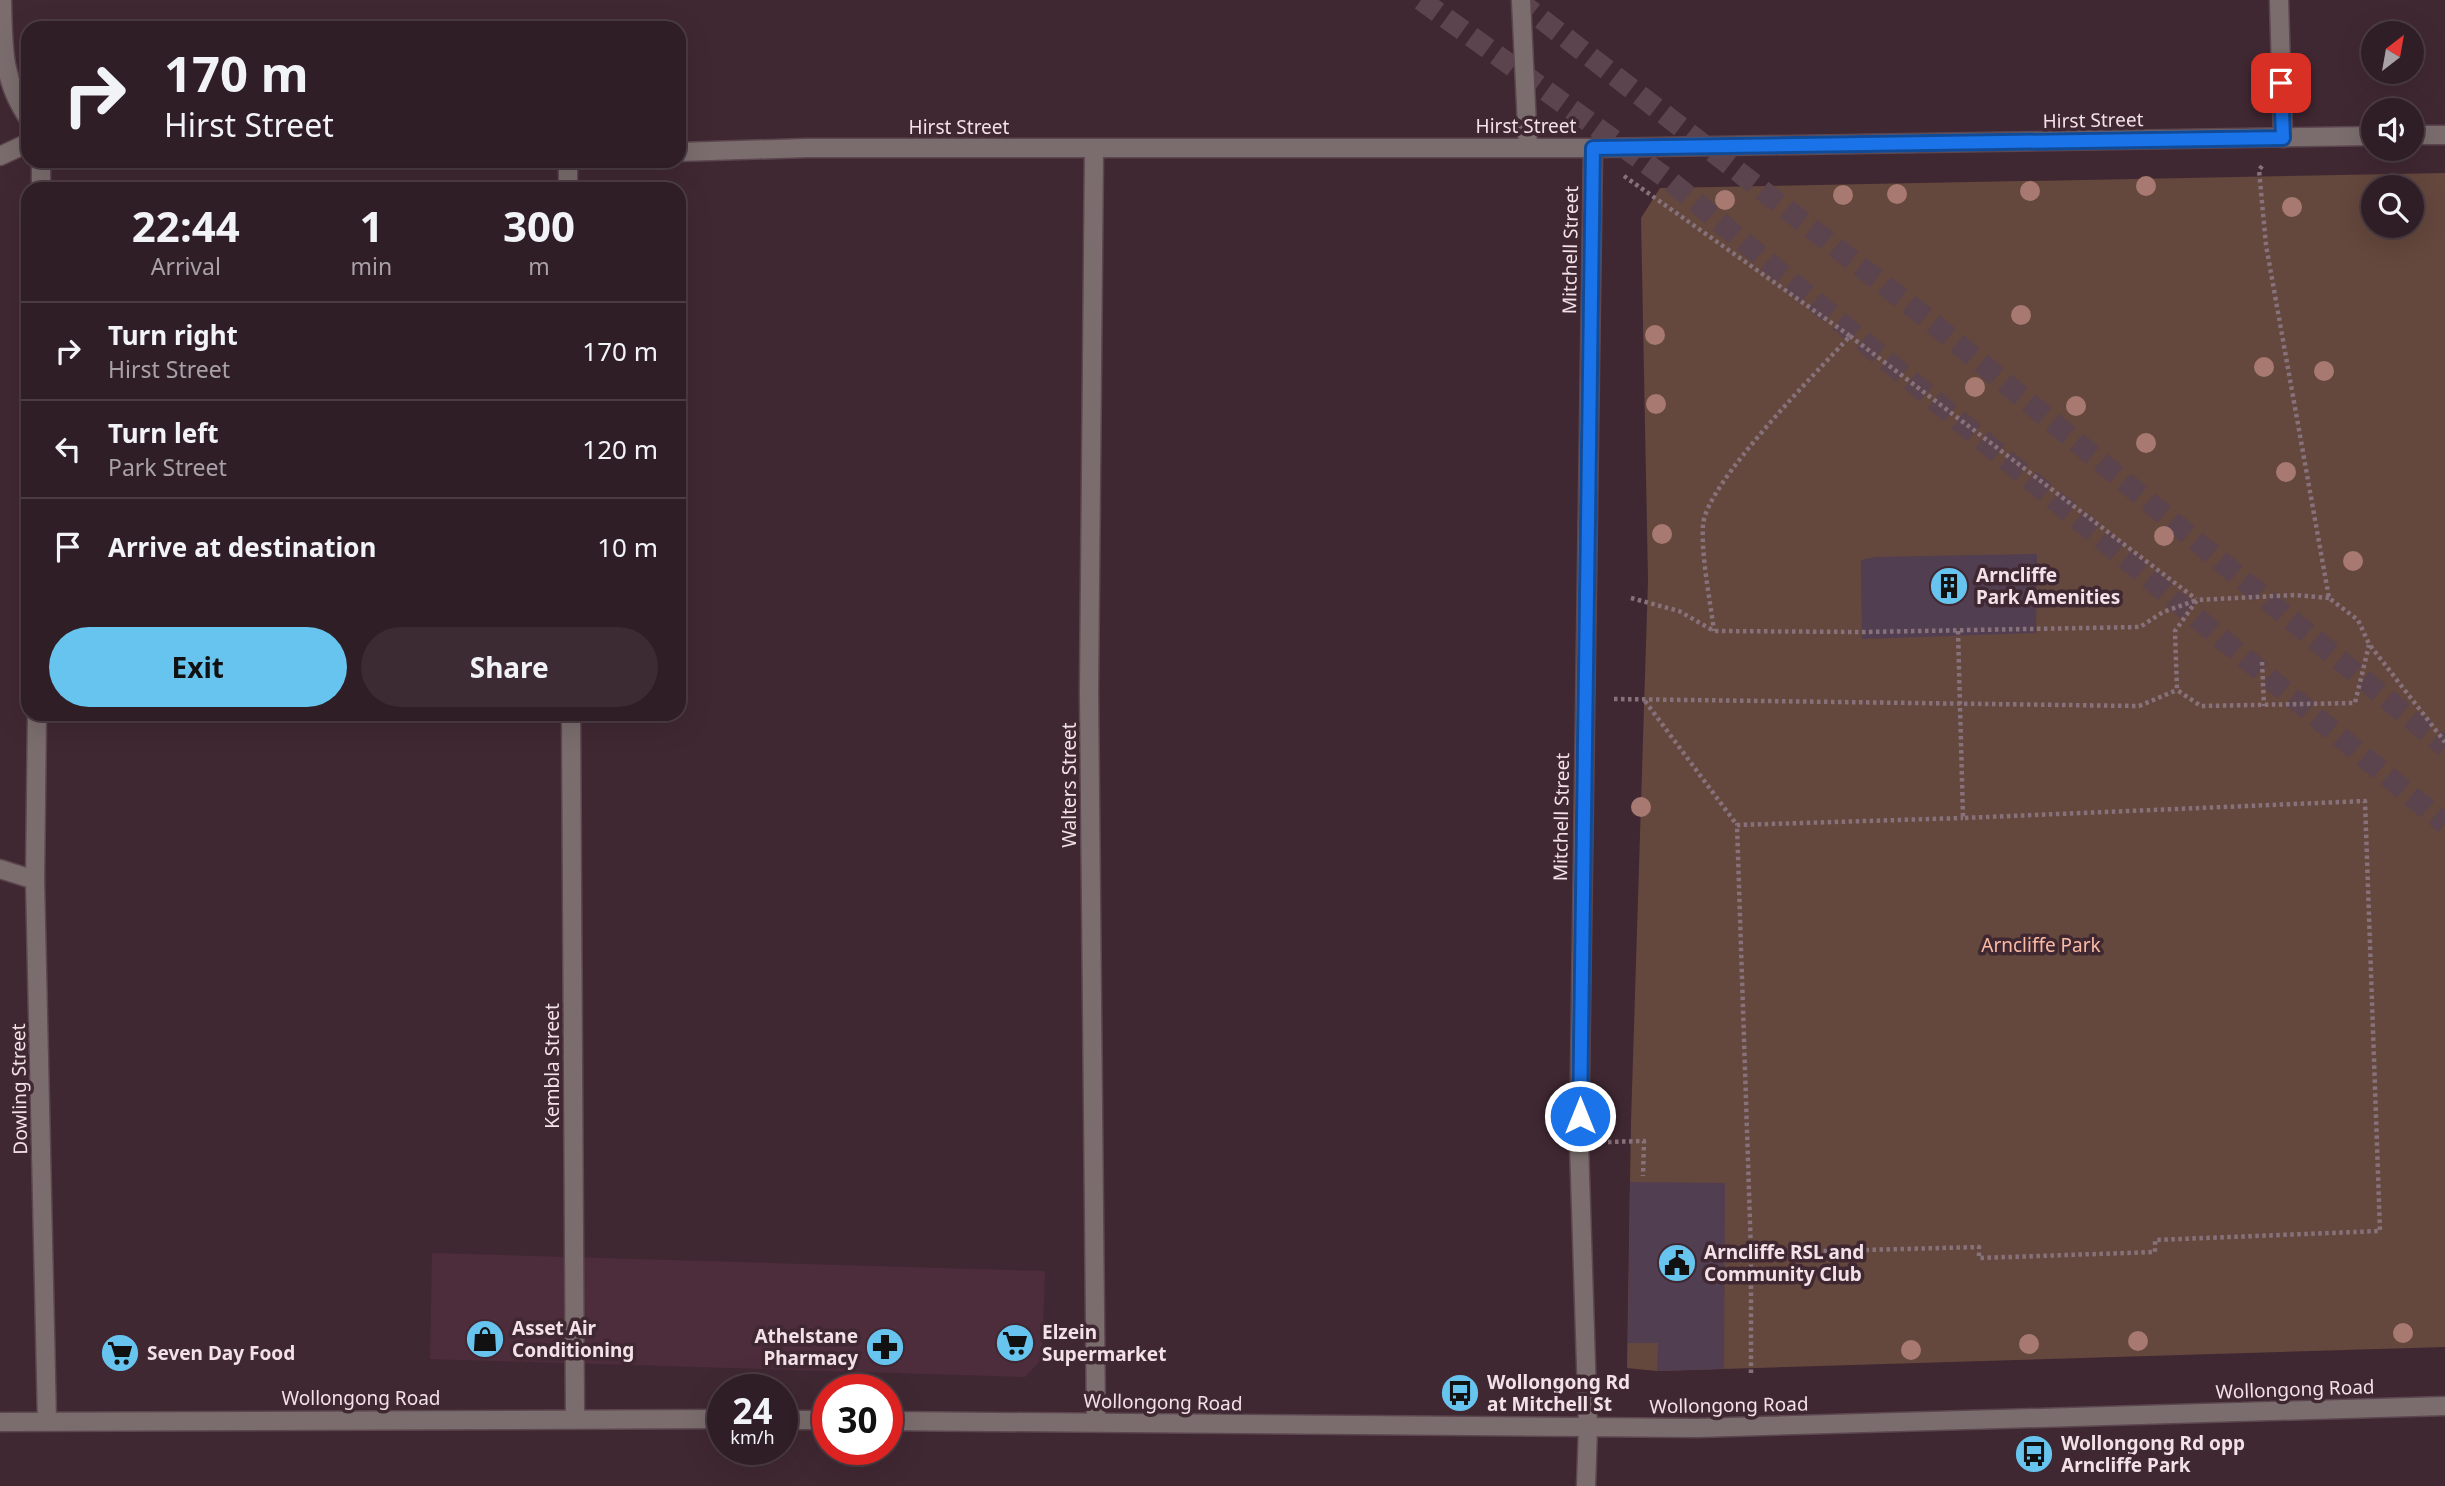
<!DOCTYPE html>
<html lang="en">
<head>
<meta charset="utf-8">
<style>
  :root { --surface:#301e26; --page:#3c2b32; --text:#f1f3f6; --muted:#a8a2a7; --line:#4b3c43; --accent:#66c4ef }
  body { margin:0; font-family:"Noto Sans",sans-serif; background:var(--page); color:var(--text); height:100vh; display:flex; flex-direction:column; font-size:26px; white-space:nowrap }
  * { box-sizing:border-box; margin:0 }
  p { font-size:23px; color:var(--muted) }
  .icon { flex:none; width:38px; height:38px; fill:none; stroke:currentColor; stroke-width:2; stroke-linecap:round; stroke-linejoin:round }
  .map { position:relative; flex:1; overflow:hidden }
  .panel { position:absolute; left:21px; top:182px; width:665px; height:539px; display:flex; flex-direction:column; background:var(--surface); border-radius:21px; box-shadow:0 7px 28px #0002,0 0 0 2px var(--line) }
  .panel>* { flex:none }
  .top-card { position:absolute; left:21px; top:21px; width:665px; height:147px; border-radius:21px; box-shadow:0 7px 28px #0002,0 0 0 2px var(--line); background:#301e26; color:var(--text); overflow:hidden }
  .needle { width:46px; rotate:31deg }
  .tools { position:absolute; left:2361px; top:21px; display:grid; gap:14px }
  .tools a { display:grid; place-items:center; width:63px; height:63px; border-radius:50%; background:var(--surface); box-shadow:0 7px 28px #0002,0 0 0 2px var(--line); font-size:35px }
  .speed { position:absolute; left:707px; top:1374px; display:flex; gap:14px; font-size:35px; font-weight:700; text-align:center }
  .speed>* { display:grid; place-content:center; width:91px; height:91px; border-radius:50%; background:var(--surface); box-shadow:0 7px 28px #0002,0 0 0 2px var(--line); line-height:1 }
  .speed small { font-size:18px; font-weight:400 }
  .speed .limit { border:10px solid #d22; background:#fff; color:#111 }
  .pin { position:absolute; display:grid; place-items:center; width:60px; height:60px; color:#fff; margin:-30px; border-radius:14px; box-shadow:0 4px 10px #0006 }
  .me { position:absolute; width:77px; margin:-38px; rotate:0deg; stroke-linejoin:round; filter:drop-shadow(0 0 5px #0008) }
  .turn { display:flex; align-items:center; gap:24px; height:147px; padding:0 28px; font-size:32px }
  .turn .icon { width:91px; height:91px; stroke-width:2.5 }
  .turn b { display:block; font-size:49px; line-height:60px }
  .eta { display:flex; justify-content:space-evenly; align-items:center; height:119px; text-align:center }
  .eta b { font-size:42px; font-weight:700; line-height:49px }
  .cta { display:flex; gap:14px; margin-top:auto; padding:14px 28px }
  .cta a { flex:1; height:80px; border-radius:42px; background:var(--accent); color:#111; font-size:28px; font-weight:700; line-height:80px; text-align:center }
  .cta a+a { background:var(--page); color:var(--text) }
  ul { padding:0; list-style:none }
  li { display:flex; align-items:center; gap:21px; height:98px; padding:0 28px; border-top:2px solid var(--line) }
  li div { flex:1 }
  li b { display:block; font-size:26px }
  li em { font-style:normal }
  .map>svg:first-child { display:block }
</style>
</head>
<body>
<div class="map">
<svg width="2445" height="1486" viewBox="0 0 2445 1486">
  <rect width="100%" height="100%" fill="#402832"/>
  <polygon fill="#4d2d3b" points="432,1253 1045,1271 1042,1359 1025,1377 430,1359"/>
  <path fill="#64473d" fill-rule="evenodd" d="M 2445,173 L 2445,1347 L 1657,1371 L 1627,1368 L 1631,1122 L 1648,580 L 1641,218 L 1660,188 ZM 2373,187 L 2412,187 L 2412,226 L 2373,226 Z"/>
  <g fill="#523e51">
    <polygon points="2037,554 2036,633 1862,639 1861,560 1876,557"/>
    <polygon points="1630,1182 1725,1183 1724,1369 1657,1371 1658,1343 1628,1343"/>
  </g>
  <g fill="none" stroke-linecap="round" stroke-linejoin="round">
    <g stroke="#5b444d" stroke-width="21" stroke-dasharray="21 10" stroke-linecap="butt">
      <polyline points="1421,0 1669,180 2445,824"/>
      <polyline points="1517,0 1923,315 2445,747"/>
    </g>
    <g stroke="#5c464f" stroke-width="21">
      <g id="minor">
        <path d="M 2,0 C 3,45 2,80 28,118"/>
        <polyline points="1521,0 1528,147"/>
        <polyline points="2279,0 2283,138"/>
        <polyline points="2412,135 2445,135"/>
        <polyline points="1094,149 1089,692 1096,1422"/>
        <polyline points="679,152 806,148 1593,148 2373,136"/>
        <polyline points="0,156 28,143"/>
        <polyline points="568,161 568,189"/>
        <polyline points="41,189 41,161"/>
        <polyline points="37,714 35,880 47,1421"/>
        <polyline points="571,714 575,1418"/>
        <polyline points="0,869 35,880"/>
        <polyline points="782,1420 828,1420"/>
        <polyline points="887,1421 1697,1428 2445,1406"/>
        <polyline points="0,1422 723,1419"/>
        <polyline points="1586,1486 1588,1428 1579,1144 1593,148"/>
      </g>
    </g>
    <g stroke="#87727b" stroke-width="4.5" stroke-dasharray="3.5 3.5" stroke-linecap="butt">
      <polyline points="2262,166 2259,170 2266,245 2329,598 2358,620 2369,644 2445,742"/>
      <path d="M 1624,176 L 1850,336 C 1817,372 1706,483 1703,525 C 1701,556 1710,599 1714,631"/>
      <polyline points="1850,336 2196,599"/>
      <polyline points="1631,598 1679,611 1714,631 1863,632 2140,627 2163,612 2197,600"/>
      <polyline points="2329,598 2295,595 2197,600 2175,631 2177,690 2201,706 2355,703 2369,645"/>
      <polyline points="1958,631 1963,818 2365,801 2380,1231 2155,1240 2155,1252 1979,1258 1979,1247 1751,1253 1737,825 1963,818"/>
      <polyline points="2262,662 2264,706"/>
      <polyline points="1614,699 2139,706 2177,690"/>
      <polyline points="1645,701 1737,825"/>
      <polyline points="1608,1142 1644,1141 1643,1176"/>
      <polyline points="1751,1373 1751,1253"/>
    </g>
    <use href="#minor" stroke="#7b6d6d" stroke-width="18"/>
  </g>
  <g fill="#a77970">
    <circle cx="2146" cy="186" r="10"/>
    <circle cx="2030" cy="191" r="10"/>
    <circle cx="1897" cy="194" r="10"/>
    <circle cx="1843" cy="195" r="10"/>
    <circle cx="1725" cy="200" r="10"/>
    <circle cx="2292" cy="207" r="10"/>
    <circle cx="2021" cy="315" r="10"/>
    <circle cx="1655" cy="335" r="10"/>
    <circle cx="2264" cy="367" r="10"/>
    <circle cx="2324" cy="371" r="10"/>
    <circle cx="1975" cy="387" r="10"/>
    <circle cx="1656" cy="404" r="10"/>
    <circle cx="2076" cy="406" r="10"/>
    <circle cx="2146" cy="443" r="10"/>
    <circle cx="2286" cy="472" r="10"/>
    <circle cx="1662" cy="534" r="10"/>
    <circle cx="2164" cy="536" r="10"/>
    <circle cx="2353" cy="561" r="10"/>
    <circle cx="1641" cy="807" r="10"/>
    <circle cx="2403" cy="1333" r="10"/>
    <circle cx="2138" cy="1341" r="10"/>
    <circle cx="2029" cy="1344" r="10"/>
    <circle cx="1911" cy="1350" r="10"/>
  </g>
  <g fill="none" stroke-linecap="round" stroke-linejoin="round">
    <g stroke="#114b97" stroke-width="18">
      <polyline id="route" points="1580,1116 1593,148 2283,138 2281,83"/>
    </g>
    <use href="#route" stroke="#1a73e8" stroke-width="12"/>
  </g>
  <defs>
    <g id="building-disc" transform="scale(2.0125)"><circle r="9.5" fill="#66c4ef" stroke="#402832"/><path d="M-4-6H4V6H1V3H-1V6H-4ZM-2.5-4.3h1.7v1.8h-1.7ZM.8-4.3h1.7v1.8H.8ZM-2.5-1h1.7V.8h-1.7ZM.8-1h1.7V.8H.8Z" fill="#111"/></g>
    <g id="civic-disc" transform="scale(2.0125)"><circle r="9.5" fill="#66c4ef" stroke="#402832"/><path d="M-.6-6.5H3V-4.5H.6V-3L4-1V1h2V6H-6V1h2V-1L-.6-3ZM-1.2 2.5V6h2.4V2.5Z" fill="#111"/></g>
    <g id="shop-disc" transform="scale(2.0125)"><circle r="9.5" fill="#66c4ef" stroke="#402832"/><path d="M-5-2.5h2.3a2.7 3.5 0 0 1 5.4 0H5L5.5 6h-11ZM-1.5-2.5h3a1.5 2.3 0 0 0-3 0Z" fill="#111"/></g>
    <g id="supermarket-disc" transform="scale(2.0125)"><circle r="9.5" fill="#66c4ef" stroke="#402832"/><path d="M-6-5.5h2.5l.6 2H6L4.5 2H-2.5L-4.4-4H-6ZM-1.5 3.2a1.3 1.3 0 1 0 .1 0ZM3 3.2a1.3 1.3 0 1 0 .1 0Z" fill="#111"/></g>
    <g id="pharmacy-disc" transform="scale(2.0125)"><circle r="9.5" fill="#66c4ef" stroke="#402832"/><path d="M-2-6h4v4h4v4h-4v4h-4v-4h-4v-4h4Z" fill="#111"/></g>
    <g id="bus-disc" transform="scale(2.0125)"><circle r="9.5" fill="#66c4ef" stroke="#402832"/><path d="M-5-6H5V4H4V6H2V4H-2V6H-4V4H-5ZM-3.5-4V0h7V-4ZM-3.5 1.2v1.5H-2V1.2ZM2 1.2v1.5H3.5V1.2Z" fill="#111"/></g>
  </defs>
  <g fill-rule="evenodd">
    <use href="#building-disc" x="1949" y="586"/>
    <use href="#civic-disc" x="1677" y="1263"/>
    <use href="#shop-disc" x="485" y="1339"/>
    <use href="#supermarket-disc" x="1015" y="1343"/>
    <use href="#pharmacy-disc" x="885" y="1347"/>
    <use href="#supermarket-disc" x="120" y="1353"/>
    <use href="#bus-disc" x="1460" y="1393"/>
    <use href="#bus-disc" x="2034" y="1454"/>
  </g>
  <g text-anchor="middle" stroke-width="7" stroke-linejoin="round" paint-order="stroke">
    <g font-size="19" fill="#f2e1e7" stroke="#402832">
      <text transform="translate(2093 120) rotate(-1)" y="7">Hirst Street</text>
      <text x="1526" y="133">Hirst Street</text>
      <text x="959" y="134">Hirst Street</text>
      <text transform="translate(1570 250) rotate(-89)" y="7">Mitchell Street</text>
      <text transform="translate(1069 785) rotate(-90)" y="7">Walters Street</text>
      <text transform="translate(1561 817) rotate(-89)" y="7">Mitchell Street</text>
      <text transform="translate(552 1066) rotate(-90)" y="7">Kembla Street</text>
      <text transform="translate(19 1089) rotate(-91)" y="7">Dowling Street</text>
      <text transform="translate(2295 1389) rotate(-2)" y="7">Wollongong Road</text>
      <text x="361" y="1405">Wollongong Road</text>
      <text transform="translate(1163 1402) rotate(1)" y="7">Wollongong Road</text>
      <text transform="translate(1729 1405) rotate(-1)" y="7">Wollongong Road</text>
    </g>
    <g font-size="19" font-weight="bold" fill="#f2e1e7" stroke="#402832" text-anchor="start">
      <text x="1976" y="582">Arncliffe<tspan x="1976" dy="22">Park Amenities</tspan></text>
      <text x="1704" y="1259">Arncliffe RSL and<tspan x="1704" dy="22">Community Club</tspan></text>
      <text x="512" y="1335">Asset Air<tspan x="512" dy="22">Conditioning</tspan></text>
      <text x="1042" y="1339">Elzein<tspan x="1042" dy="22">Supermarket</tspan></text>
      <text x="858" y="1343" text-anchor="end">Athelstane<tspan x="858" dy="22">Pharmacy</tspan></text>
      <text x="147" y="1360">Seven Day Food</text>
      <text x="1487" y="1389">Wollongong Rd<tspan x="1487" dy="22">at Mitchell St</tspan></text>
      <text x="2061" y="1450">Wollongong Rd opp<tspan x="2061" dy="22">Arncliffe Park</tspan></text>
    </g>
    <g font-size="19" fill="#fbbba3" stroke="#402832">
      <text x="2041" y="952">Arncliffe Park</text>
    </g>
  </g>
</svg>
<div class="tools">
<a><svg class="needle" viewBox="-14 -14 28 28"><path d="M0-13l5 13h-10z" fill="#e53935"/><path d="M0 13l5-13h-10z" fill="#a8a2a7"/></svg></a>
<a><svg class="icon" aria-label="sound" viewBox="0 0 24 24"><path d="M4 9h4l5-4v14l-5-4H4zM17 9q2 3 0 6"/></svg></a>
<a><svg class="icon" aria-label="search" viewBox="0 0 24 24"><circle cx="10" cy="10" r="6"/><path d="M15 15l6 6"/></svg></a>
</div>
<div class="speed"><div>24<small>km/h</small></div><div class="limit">30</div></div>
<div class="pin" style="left:2281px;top:83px;background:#d93025"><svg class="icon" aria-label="arrive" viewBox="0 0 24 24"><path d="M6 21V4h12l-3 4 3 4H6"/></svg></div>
<svg class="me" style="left:1580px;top:1116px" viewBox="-20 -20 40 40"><circle r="17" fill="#1a73e8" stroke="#fff" stroke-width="3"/><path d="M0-11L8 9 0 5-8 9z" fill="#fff"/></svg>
<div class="top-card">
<div class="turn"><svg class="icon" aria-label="right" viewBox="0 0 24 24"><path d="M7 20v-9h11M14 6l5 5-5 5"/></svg><div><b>170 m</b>Hirst Street</div></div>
</div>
<section class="panel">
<div class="eta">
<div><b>22:44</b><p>Arrival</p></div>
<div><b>1</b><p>min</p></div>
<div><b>300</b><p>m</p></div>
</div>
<ul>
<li><svg class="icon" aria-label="right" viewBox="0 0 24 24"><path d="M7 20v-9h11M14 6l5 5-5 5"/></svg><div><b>Turn right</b><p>Hirst Street</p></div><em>170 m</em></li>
<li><svg class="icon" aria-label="left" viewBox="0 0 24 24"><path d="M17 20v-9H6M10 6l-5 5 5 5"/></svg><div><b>Turn left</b><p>Park Street</p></div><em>120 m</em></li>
<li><svg class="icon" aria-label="arrive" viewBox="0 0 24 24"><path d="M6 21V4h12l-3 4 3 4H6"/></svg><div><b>Arrive at destination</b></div><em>10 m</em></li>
</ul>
<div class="cta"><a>Exit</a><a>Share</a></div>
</section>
</div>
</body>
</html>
